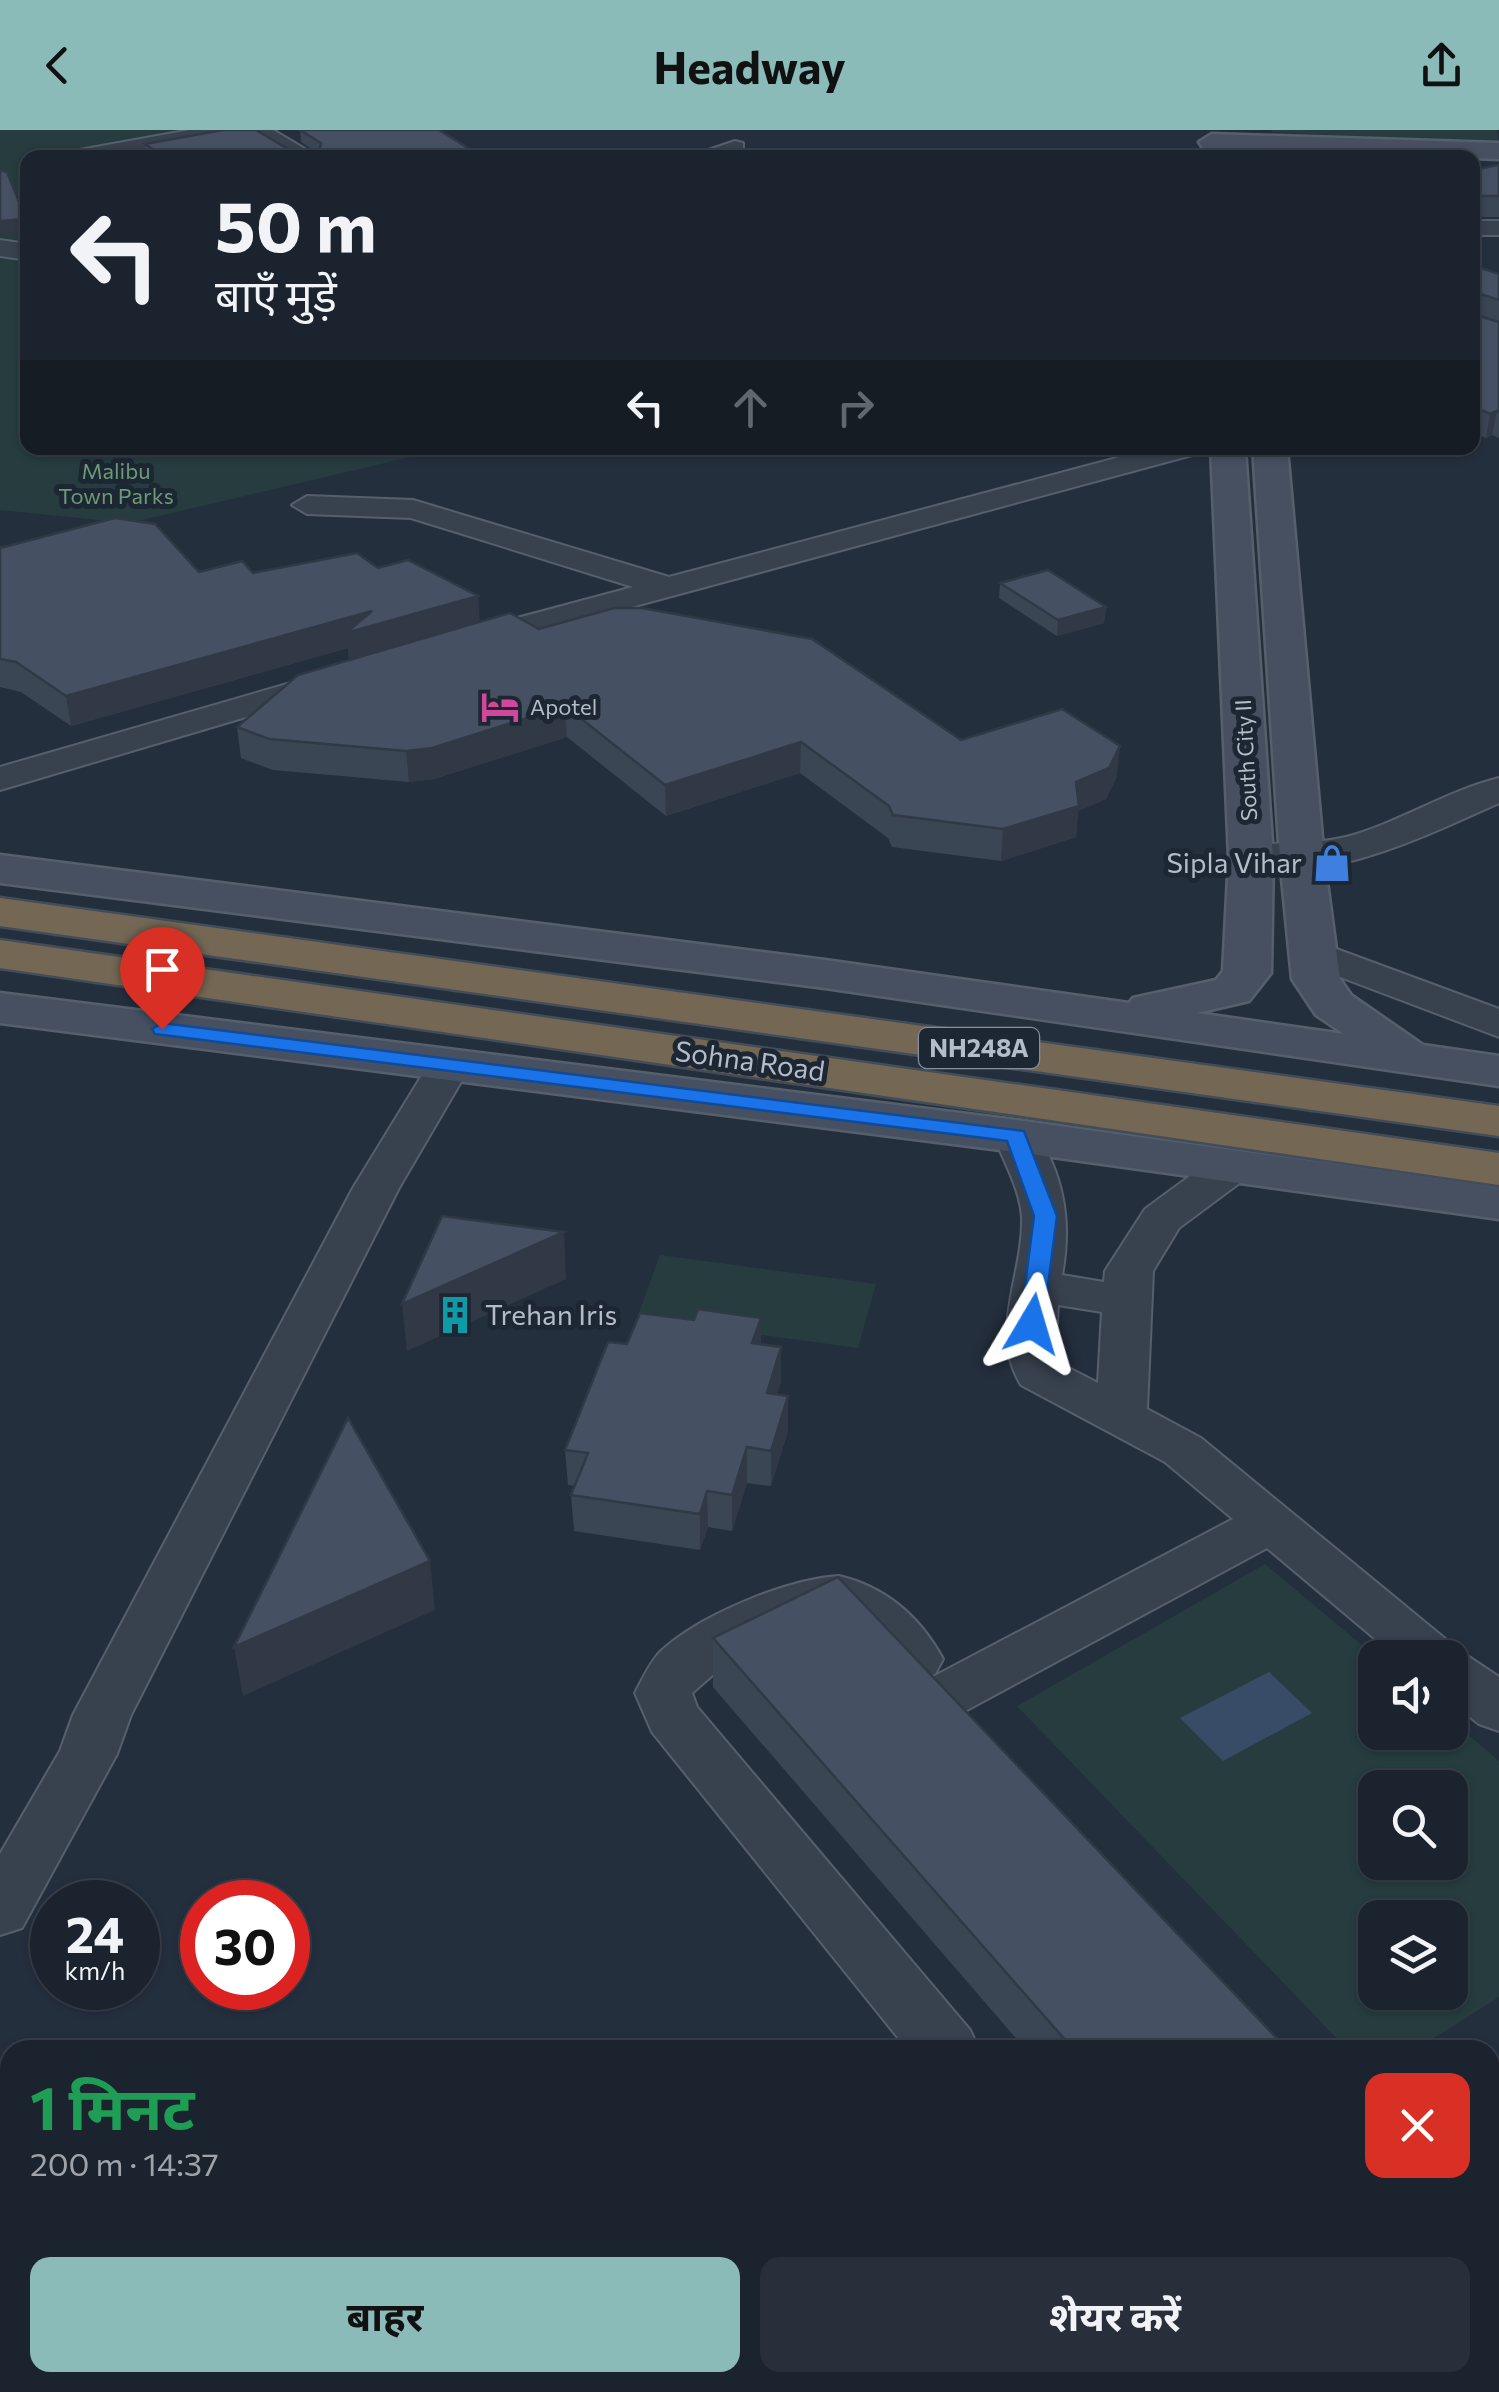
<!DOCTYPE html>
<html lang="hi">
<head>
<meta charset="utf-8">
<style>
  :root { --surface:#1b232e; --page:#282f3a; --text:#f1f3f6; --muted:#a0a4aa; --line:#39404a; --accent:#8bbbb9 }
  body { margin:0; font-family:Commissioner,"Noto Sans Devanagari",sans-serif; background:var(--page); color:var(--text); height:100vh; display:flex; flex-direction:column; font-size:38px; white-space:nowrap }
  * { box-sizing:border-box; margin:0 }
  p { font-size:32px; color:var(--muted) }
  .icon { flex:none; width:55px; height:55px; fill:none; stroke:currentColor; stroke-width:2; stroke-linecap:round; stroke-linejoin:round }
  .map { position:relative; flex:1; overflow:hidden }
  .sheet { position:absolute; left:0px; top:1910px; width:1500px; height:352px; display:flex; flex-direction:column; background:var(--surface); border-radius:30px 30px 0 0; box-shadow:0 2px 8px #0004,0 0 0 2px var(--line) }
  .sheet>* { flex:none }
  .top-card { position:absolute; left:20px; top:20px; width:1460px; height:305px; border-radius:20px; box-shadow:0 2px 8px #0004,0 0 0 2px var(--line); background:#1b232e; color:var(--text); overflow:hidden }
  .fabs { position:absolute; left:1358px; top:1510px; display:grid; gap:20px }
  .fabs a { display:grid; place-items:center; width:110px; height:110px; border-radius:20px; background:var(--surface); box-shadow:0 2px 8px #0004,0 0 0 2px var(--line); font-size:50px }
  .speed { position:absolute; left:30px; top:1750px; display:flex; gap:20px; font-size:50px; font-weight:700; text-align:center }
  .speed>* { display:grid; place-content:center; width:130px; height:130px; border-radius:50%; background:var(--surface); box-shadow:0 2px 8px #0004,0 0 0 2px var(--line); line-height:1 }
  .speed small { font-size:25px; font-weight:400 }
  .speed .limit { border:15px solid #d22; background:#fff; color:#111 }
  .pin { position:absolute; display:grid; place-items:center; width:85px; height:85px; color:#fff; margin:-102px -42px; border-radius:50% 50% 50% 0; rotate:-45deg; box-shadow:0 0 10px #0007 }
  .pin .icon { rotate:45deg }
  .me { position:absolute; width:110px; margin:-55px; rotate:7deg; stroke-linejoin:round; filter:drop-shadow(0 0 8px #0008) }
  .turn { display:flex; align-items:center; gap:35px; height:210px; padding:0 30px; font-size:45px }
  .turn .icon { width:130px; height:130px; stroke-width:2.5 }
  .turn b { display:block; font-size:70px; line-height:85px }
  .lanes { display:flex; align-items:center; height:95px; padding:0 30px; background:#0003; justify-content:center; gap:50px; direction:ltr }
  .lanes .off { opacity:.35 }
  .round { display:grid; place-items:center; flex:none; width:105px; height:105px; border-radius:20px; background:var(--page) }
  .summary { display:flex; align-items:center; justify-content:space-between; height:170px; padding:0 30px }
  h1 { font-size:60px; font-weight:700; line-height:75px; color:#1e9e55 }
  .button { display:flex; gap:20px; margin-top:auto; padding:20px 30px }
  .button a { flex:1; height:115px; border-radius:20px; background:var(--accent); color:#111; font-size:40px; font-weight:700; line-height:115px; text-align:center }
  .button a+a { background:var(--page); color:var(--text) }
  header { display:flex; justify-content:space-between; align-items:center; height:130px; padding:0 30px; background:var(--accent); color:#111; font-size:45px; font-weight:700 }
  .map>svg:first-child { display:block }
</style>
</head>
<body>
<header><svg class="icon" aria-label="back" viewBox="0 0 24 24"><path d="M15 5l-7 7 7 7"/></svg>Headway<svg class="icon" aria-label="share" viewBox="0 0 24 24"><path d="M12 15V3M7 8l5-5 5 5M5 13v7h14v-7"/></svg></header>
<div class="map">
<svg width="1499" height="2262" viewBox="0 0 1499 2262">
  <rect width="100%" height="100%" fill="#242f3e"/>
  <g fill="#263c3f" fill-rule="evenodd">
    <polygon points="0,0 261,0 310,27 28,28 28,318 449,318 129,393 0,380"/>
    <polygon points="1272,0 1497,0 1499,14 1272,2"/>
    <polygon points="660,1125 876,1154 858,1218 637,1188"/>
    <path d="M 1265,1434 L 1376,1527 L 1375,1602 L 1450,1602 L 1450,1589 L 1499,1631 L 1499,1867 L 1415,1920 L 1348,1920 L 1017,1576 ZM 1375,1658 L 1450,1658 L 1450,1732 L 1375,1732 ZM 1375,1788 L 1450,1788 L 1450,1862 L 1375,1862 Z"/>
  </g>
  <polygon fill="#394c67" points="1269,1542 1312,1583 1223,1631 1180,1588"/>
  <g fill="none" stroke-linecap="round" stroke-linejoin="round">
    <g stroke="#565f6c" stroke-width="4">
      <g id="street">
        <polygon points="190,0 239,0 228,7 115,28 63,28 74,21"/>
        <polygon points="245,0 273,0 320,28 291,28"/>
        <polygon points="735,11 743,13 743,23 685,28"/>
        <rect x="1472" y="91" width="27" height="14"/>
        <polygon points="0,110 28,114 28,130 0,126"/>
        <polygon points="1154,318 1201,318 1196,324 469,521 457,518 452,511 457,504 633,457 411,388 307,384 292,375 307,366 413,370 669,447"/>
        <polygon points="332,541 344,544 349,551 344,558 0,660 0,637"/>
        <path d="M 1499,648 L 1499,673 C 1422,707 1325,757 1237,735 L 1232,727 L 1237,719 C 1272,710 1310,716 1346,707 C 1399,693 1446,661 1499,648 Z"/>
        <polygon points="1312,810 1499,879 1499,907 1298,831 1292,822 1298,813"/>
        <polygon points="450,920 465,924 472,933 399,1058 131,1585 117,1624 22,1798 0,1805 0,1724 60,1621 73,1585 353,1058 435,924"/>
        <path d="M 1016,993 L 1032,997 C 1064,1043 1072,1091 1062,1145 L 1104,1152 L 1105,1141 L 1145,1079 L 1217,1026 L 1233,1022 L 1249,1026 L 1256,1036 L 1249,1046 L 1179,1098 L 1153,1141 L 1147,1279 L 1201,1308 L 1460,1521 L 1499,1547 L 1499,1601 L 1479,1594 L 1450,1571 L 1450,1528 L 1398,1528 L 1267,1418 L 967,1580 L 947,1587 L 927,1580 L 918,1565 L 927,1550 L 1233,1389 L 1165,1332 L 1021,1255 C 988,1201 1024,1144 1022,1087 C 1020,1059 1004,1032 994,1006 L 1000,997 ZM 1058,1175 L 1102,1182 L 1098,1253 L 1061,1234 L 1056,1205 Z"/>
        <path d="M 839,1446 C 886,1457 920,1487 943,1529 L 935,1544 C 872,1563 877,1484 823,1487 L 730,1530 L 692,1563 L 697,1577 L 970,1900 L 979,1920 L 908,1920 L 652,1602 L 635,1563 C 642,1550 649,1534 659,1523 C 697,1486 787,1449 839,1446 Z"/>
        <polygon points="1499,1930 1499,1990 1490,1994 1490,1934"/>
        <polygon points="1191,2252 1267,2252 1271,2262 1195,2262"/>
      </g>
    </g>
    <g stroke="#565f6c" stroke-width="5">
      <g id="secondary">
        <polygon points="1212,4 1499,13 1499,29 1203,18 1199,12"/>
        <polygon points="1211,318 1245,318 1273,727 1271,843 1249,871 1197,883 1344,904 1316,885 1292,849 1280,729 1253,318 1287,318 1324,729 1340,849 1351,865 1423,915 1499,926 1499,956 825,858 0,753 0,725 825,830 1129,873 1133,868 1216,850 1223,841 1229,727"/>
        <polygon points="0,863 1016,990 1499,1057 1499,1089 1016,1022 0,893"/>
      </g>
    </g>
    <g stroke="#434c59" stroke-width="5">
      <g id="highway">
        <polygon points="0,768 1499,976 1499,1006 0,796"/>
        <polygon points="0,810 1499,1023 1499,1055 0,838"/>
      </g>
    </g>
    <use href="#street" fill="#38414e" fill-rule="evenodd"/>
    <use href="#secondary" fill="#465061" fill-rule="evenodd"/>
    <use href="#highway" fill="#746855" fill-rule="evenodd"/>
  </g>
  <g fill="#3b4654">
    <polygon points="300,0 468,18 469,28 149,28 146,26 145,14 313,20 301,12"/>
    <polygon points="1499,35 1499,87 1472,87 1472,38 1478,39"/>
    <polygon points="1472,135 1499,144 1499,308 1492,305 1486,308 1472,302"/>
    <polygon points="1076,318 1116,318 1089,324"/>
    <polygon points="0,418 199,442 253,443 478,466 479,492 539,499 961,610 1117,646 1106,669 1078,681 1076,707 1001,731 892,717 888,708 800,643 666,686 567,607 434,649 409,652 273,640 241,628 237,597 349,530 348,518 71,596 21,562 0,557"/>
    <polygon points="1000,453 1106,477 1104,493 1057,506 999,468"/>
    <polygon points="627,1214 761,1214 781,1252 777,1264 788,1301 771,1356 747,1353 732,1401 708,1397 700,1420 574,1401 571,1365 575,1356 568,1355 565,1320"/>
    <polygon points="713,1508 1288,1920 1026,1920 713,1557"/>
    <polygon points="1499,2009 1499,2262 1472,2262 1464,2252 1490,2252 1490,2015"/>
  </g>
  <g fill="#303945">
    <polygon points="468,18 468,28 458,26"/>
    <polygon points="26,89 28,101 0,104 0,91"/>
    <polygon points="1497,281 1492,305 1486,308 1490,284"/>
    <polygon points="1090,318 1116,318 1089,324"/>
    <polygon points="478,466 480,496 349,533 348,518 71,596 66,566 372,481"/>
    <polygon points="1106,477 1104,493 1057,506 1058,490"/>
    <polygon points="565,576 567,607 434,649 409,652 406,621"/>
    <polygon points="801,612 800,643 666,686 665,655"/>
    <polygon points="1120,616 1117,646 1106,669 1078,681 1076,707 1001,731 1003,699 1076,652"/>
    <polygon points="564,1102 566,1149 407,1221 402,1174"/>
    <polygon points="761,1188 761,1223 752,1213"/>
    <polygon points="781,1217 781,1252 767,1298 767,1263"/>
    <polygon points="788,1266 788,1301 771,1356 771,1321"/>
    <polygon points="747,1317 747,1353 732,1401 732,1365"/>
    <polygon points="707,1361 708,1397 700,1420 700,1384"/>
    <polygon points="430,1431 435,1480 243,1566 234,1517"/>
    <polygon points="1499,2227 1499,2262 1487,2262"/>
  </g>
  <g fill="#455162" stroke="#303945" stroke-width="2.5">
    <polygon points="223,0 256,0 288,19 319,20 321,13 300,0 439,0 468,18 458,26 469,28 166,28 145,14"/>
    <polygon points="1499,35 1499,66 1476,66 1472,70 1472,38 1478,39"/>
    <polygon points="0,40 7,42 26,89 0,91"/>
    <polygon points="1472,135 1499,144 1499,170 1474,162 1473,184 1499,192 1499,282 1497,281 1490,284 1472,276"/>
    <polygon points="115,388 155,394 199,442 242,431 253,443 357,423 378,438 408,430 478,466 346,503 372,481 66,566 16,532 0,529 0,418"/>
    <polygon points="1048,440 1106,477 1058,490 1000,453"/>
    <polygon points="614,478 642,478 812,509 961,610 1062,579 1120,616 1109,638 1076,652 1079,676 1003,699 893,685 889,676 801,612 665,655 565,576 432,618 406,621 269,609 237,597 298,545 510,483 539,499"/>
    <polygon points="442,1086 564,1102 402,1174"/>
    <polygon points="698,1179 761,1188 752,1213 781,1217 767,1263 788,1266 771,1321 747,1317 732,1365 707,1361 700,1384 571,1365 588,1323 565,1320 608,1212 627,1214 640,1183 694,1190"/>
    <polygon points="348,1288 430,1431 234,1517"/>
    <polygon points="838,1447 1288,1920 1074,1920 713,1508"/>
    <polygon points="1499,2009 1499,2227 1490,2217 1490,2015"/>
  </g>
  <polygon fill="#1a73e8" stroke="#114b97" stroke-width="2.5" points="162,893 1024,1001 1057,1086 1043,1194 1032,1202 1020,1194 1034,1086 1007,1011 155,904 152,899"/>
  <defs>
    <g id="hotel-bare" transform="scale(3)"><path d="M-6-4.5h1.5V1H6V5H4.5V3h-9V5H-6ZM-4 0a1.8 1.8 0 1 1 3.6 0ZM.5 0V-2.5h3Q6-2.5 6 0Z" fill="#d1479c" stroke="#1d2633" stroke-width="2.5" paint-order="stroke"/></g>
    <g id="shop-bare" transform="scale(3)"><path d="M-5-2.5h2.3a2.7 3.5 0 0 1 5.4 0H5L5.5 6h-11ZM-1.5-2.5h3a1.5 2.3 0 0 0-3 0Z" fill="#3f7fe0" stroke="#1d2633" stroke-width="2.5" paint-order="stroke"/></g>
    <g id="building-bare" transform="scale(3)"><path d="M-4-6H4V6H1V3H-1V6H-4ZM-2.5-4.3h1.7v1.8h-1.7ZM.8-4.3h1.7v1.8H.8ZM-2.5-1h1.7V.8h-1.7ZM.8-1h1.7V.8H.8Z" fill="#0f9aa8" stroke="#1d2633" stroke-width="2.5" paint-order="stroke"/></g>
  </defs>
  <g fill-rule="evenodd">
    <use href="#hotel-bare" x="500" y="577"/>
    <use href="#shop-bare" x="1332" y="733"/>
    <use href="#building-bare" x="455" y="1185"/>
  </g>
  <g text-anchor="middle" stroke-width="10" stroke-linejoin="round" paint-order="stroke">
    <g font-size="22" fill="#6b9a76" stroke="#1d2633">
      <text x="116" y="349">Malibu<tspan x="116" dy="25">Town Parks</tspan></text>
    </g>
    <g font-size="22" fill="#b4bcc9" stroke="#1d2633" text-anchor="start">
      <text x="530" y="585">Apotel</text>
    </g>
    <g font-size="22" fill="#b4bcc9" stroke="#1d2633">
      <text transform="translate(1246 630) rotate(-93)" y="8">South City II</text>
    </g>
    <rect fill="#1d2633" stroke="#878f9c" stroke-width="2.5" x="919" y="898" width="120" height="40" rx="8"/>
    <g font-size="25" font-weight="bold" fill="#b4bcc9">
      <text x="979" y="927">NH248A</text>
    </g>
    <g font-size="28" fill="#b4bcc9" stroke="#1d2633" text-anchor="end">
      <text x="1302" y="743">Sipla Vihar</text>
      <text x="485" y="1195" text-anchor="start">Trehan Iris</text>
    </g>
    <g font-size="28" fill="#b4bcc9" stroke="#1d2633">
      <text transform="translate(750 931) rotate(8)" y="10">Sohna Road</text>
    </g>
  </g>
</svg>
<div class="fabs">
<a><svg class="icon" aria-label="sound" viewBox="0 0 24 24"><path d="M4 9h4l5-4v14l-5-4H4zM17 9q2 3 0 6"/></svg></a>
<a><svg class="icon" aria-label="search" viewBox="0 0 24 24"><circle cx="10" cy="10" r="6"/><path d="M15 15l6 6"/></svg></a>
<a><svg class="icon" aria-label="layers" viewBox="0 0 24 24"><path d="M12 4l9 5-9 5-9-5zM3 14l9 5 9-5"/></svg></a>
</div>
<div class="speed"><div>24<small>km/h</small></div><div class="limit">30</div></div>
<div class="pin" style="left:162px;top:899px;background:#d93025"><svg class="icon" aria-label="arrive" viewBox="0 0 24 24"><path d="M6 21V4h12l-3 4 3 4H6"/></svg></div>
<svg class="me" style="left:1032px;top:1194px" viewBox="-20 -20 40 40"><path d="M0-17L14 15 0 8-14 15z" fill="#1a73e8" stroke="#fff" stroke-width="4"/></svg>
<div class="top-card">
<div class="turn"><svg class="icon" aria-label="left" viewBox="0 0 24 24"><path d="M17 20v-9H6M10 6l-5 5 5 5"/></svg><div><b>50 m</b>बाएँ मुड़ें</div></div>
<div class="lanes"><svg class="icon" aria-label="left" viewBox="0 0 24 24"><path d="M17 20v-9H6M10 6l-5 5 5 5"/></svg><svg class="icon off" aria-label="ahead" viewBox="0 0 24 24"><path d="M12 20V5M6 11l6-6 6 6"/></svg><svg class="icon off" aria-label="right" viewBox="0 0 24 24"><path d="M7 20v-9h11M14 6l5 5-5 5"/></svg></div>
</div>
<section class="sheet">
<div class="summary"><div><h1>1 मिनट</h1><p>200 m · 14:37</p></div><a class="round" style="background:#d93025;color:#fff"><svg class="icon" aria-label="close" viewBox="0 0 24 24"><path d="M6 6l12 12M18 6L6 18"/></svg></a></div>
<div class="button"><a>बाहर</a><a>शेयर करें</a></div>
</section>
</div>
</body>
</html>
